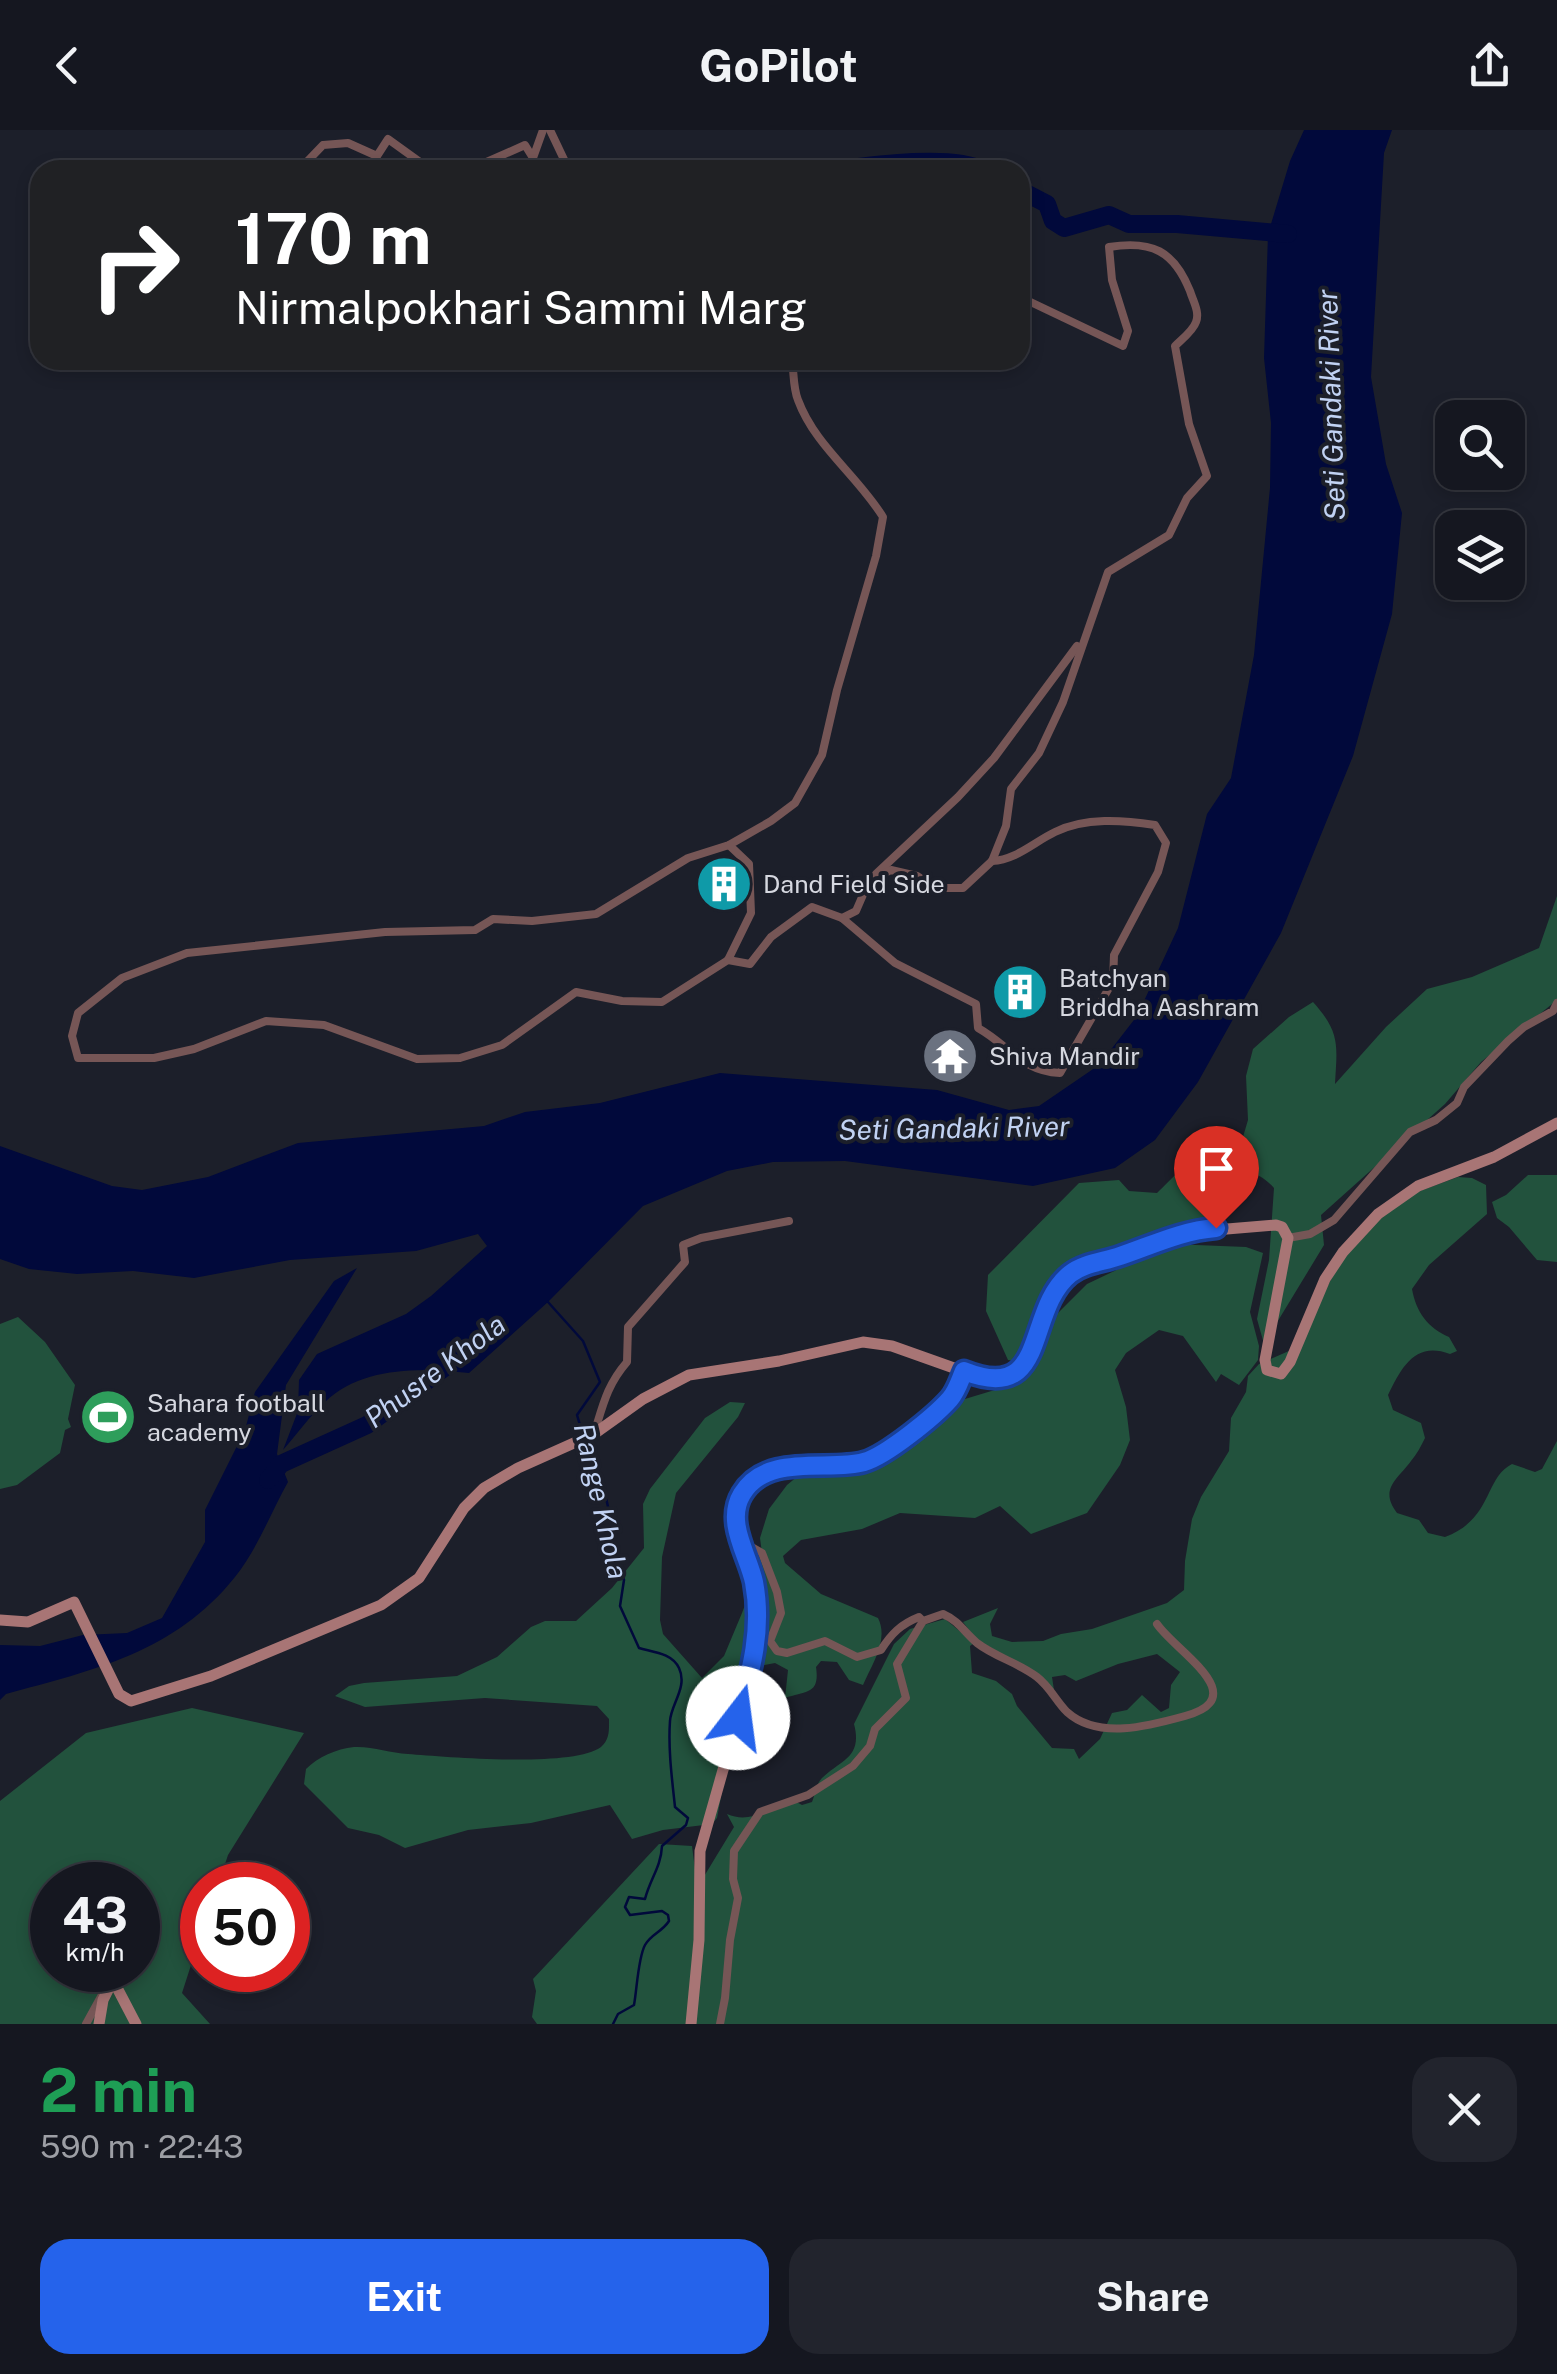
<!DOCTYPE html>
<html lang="en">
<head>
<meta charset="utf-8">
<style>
  :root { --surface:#151720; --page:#22242d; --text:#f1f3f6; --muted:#9d9fa5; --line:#34363e; --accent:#2563eb }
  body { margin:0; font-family:"Public Sans",sans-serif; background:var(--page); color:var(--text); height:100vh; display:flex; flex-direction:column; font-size:38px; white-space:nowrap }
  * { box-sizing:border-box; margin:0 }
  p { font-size:32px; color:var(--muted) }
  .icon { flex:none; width:55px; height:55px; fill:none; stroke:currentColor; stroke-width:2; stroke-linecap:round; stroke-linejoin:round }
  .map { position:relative; height:1894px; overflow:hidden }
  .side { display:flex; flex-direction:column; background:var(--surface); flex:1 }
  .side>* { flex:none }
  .top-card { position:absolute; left:30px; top:30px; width:1000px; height:210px; border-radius:30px; box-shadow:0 5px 15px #0003,0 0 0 2px var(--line); background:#202124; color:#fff; overflow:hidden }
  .buttons { position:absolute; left:1435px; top:270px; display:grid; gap:20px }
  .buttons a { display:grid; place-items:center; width:90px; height:90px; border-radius:20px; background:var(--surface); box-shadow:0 5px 15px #0003,0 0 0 2px var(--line); font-size:50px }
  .speed { position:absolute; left:30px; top:1732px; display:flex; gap:20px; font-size:50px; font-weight:700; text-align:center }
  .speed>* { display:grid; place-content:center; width:130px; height:130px; border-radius:50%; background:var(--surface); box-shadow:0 5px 15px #0003,0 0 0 2px var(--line); line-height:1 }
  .speed small { font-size:25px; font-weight:400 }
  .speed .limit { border:15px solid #d22; background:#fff; color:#111 }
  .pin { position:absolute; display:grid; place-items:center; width:85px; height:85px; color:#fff; margin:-102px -42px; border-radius:50% 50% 50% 0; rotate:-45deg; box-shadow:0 0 10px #0007 }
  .pin .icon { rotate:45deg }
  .me { position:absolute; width:110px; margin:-55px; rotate:15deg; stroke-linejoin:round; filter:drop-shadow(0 0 8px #0008) }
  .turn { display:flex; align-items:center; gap:35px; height:210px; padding:0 40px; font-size:45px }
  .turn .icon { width:130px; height:130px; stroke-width:2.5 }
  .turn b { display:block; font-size:70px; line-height:85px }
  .round { display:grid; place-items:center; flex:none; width:105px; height:105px; border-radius:30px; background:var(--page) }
  .summary { display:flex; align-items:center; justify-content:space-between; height:170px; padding:0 40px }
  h1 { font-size:60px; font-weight:700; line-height:75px; color:#1e9e55 }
  .action { display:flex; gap:20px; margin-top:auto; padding:20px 40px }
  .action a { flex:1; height:115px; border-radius:30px; background:var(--accent); color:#fff; font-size:40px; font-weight:700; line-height:115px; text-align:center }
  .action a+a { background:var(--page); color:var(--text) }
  header { display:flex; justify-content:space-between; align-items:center; height:130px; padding:0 40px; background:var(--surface); font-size:45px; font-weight:700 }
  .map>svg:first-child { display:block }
</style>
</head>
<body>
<header><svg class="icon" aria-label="back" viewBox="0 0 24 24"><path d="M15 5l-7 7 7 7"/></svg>GoPilot<svg class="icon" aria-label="share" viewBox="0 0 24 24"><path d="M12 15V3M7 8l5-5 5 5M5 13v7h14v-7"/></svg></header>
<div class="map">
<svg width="1557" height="1894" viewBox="0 0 1557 1894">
  <rect width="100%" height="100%" fill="#1c1f2a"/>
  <g fill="#22523d" fill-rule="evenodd">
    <path d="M 1557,766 L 1557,870 L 1481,932 L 1445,974 L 1321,1085 L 1324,1115 L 1264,1214 L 1257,1189 L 1269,1130 L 1274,1058 C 1248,1029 1234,1050 1206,1063 L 1207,1071 L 1216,1079 L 1231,1080 L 1224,1089 L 1230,1098 L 1177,1098 L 1145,1117 L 1068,1136 L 1033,1181 L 1019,1232 L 1008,1230 L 986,1181 L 988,1145 L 1079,1053 L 1119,1050 L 1129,1061 L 1157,1063 C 1172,1049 1189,1028 1209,1024 C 1223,1022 1225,1025 1240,1017 L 1248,990 L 1246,946 L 1253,919 L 1289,887 L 1313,872 C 1341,903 1337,916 1335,954 L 1386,897 L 1427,859 L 1472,847 L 1539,818 Z"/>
    <polygon points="1528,1045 1557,1045 1557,1132 1537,1130 1509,1097 1497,1088 1492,1072 1506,1065"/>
    <path d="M 1458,1047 L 1472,1048 L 1486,1055 L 1487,1084 L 1429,1135 L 1412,1159 C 1416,1182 1428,1198 1449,1207 L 1457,1221 L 1450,1224 C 1415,1211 1402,1237 1388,1265 L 1393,1280 L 1421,1293 L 1425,1308 C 1421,1316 1417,1324 1411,1331 C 1397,1350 1379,1359 1397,1383 L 1419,1390 L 1428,1403 L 1445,1407 C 1493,1389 1484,1348 1512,1334 L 1535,1342 L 1542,1339 L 1557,1311 L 1557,1894 L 537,1894 L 532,1887 L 536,1861 L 533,1849 L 659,1714 L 692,1716 L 696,1747 L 703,1748 L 734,1697 L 727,1684 C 749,1694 770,1680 789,1668 L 802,1675 L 812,1672 C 815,1665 816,1654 822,1648 C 840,1630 863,1628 854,1594 L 894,1514 L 910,1499 L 945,1489 L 974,1513 L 970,1516 L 972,1543 L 996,1551 L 1012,1564 L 1017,1576 L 1052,1618 L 1074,1619 L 1079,1629 L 1100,1609 L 1112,1583 L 1127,1580 L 1142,1565 L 1161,1582 L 1169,1578 L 1171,1555 L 1180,1542 L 1157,1524 L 1118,1534 L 1076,1551 L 1065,1545 L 1052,1547 L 1054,1560 L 1036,1544 L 976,1509 L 963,1492 L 998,1478 L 990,1494 L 992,1506 L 1012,1512 L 1043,1511 L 1061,1504 L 1092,1499 L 1167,1473 L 1184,1460 L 1185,1431 L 1192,1389 L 1201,1367 L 1229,1321 L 1231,1288 L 1246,1262 L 1248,1246 L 1259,1234 L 1298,1217 L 1336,1139 L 1355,1113 L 1383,1086 L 1409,1065 Z"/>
    <path d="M 1171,1114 L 1246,1117 L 1263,1123 L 1250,1182 L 1259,1216 L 1258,1230 L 1239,1255 L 1221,1244 L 1216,1252 L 1183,1206 L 1159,1200 L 1126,1223 L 1115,1240 L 1126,1277 L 1130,1310 L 1120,1335 L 1087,1383 L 1031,1404 L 1000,1376 L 975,1388 L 900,1383 L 862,1399 L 801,1410 L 783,1426 L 785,1433 L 821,1464 L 878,1488 C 889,1510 872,1534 863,1555 L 849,1550 L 837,1532 L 821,1531 L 816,1537 C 820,1564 807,1561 785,1568 L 788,1540 L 775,1533 L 760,1536 L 757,1542 L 762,1565 L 726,1640 L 717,1688 L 712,1694 L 663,1700 L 632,1709 L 610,1675 L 531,1693 L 468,1700 L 405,1718 L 379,1705 L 348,1698 L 304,1654 L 306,1639 C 318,1627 336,1619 354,1617 C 372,1616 390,1623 408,1624 C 446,1627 573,1638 601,1617 C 610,1609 609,1600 609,1589 L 597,1576 L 485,1568 L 365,1577 L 335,1566 L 349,1556 L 364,1553 L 457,1546 L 497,1527 L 531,1497 L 545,1491 L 576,1491 L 612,1458 L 644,1418 L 643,1374 L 650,1359 L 705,1288 L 730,1272 L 745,1273 L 738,1287 L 676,1363 L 662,1427 L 660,1490 L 663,1504 L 702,1548 L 724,1526 L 742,1483 L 754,1451 L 754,1437 L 762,1423 L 760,1408 L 769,1379 L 787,1355 L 798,1346 L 894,1322 L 933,1294 L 955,1272 L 998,1259 L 1021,1239 L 1055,1186 L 1087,1154 Z"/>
    <polygon points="18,1187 45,1212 75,1255 68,1289 71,1297 65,1300 60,1323 17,1355 0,1359 0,1194"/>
    <path d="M 192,1578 L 304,1603 L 228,1725 L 218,1755 L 202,1755 L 202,1801 L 182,1863 L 210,1894 L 0,1894 L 0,1671 L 86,1603 ZM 52,1755 L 138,1755 L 138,1840 L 52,1840 Z"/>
  </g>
  <g fill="#01093b">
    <path d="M 1304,0 L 1392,0 L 1384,23 L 1371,247 L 1386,334 L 1402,383 L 1392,484 L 1353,626 L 1281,803 L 1198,952 L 1155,1010 L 1115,1038 L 1033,1056 L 845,1031 L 773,1032 L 727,1041 L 643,1076 L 548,1172 L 469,1243 C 421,1238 362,1236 325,1272 C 310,1286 297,1304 283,1320 L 298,1281 L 299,1250 L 317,1224 L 406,1184 L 431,1166 L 487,1116 L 478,1104 L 416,1121 L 290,1130 L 194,1148 L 133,1141 L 77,1144 L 29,1139 L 0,1129 L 0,1016 L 112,1056 L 142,1060 L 208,1047 L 298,1013 L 484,996 L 525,982 L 600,973 L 720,943 L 937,960 L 1009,980 L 1039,976 L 1099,935 L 1137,886 L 1178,798 L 1207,684 L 1231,648 L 1254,525 L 1270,358 L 1271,293 L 1264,228 L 1268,104 L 1290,31 Z"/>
    <path d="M 357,1138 L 286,1255 L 277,1324 L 288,1352 C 271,1382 257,1420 235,1447 C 175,1522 94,1540 6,1564 L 0,1570 L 0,1515 L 40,1516 L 83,1505 L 127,1503 L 162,1488 L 205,1412 L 205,1380 L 245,1300 L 255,1262 L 334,1151 Z"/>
  </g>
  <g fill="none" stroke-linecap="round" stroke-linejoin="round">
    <g stroke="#01093b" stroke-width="2.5">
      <polyline points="548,1172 583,1211 600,1252 577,1285 583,1305"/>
      <path d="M 586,1312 L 606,1368 L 611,1390 L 610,1410 L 624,1450 L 620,1476 L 639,1518 C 653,1522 672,1523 679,1538 C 688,1557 671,1574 670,1591 C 668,1619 672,1649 675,1677 L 688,1688 L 686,1695 L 662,1716 C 661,1737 650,1749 645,1769 L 629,1767 L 625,1777 L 630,1785 L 662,1781 L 668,1785 L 669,1791 C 662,1802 651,1804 645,1815 C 638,1828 637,1859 634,1875 L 618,1884 L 613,1894"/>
    </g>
    <g stroke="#01093b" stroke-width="18">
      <path d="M 836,40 C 873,35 951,24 983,40"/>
      <polyline points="1020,60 1047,74 1053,91 1064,98 1109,85 1129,94 1177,94 1288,104"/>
      <polyline points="268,1350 281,1334 367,1295 459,1227"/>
    </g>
    <g stroke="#765656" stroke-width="8">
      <polyline points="550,0 569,40"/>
      <polyline points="299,40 323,15 348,13 377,26 388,9 431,40"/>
      <polyline points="446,40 473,38 525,15 533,28 543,0"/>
      <path d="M 729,715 L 749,734 L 751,783 L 728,830 L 662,872 L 622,871 L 576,862 L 502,915 L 460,928 L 417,929 L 324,895 L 266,891 L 194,919 L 154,928 L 78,928 L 72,906 L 78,883 L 122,848 L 187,823 L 385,802 L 475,800 L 493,789 L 532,791 L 596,784 L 688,728 L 729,715 L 771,691 L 795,673 L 822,625 L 837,560 L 876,426 L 883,387 C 857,345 815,316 798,270 C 793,258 794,243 792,230"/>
      <polyline points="876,744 958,667 994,628 1077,516"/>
      <path d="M 842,788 L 856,781 L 869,751 L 891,740 L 917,746 L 936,758 L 963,758 L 992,731 L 1006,696 L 1011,659 L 1039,623 L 1063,572 L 1108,442 L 1169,405 L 1187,368 L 1207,346 L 1189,294 L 1175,216 C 1182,209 1193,201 1196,192 C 1200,182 1193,171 1190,161 C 1174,121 1152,110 1109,117 L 1112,150 L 1128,201 L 1123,216 L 1020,167"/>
      <path d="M 728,830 L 750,834 L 771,807 L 812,777 L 842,788 L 895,833 L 976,874 L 978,898 C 1010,916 1021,941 1060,943 L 1113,851 L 1114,825 L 1158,742 L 1166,713 L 1155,695 C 1123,690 1085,687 1055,702 C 1034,712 1016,730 992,731"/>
      <polyline points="1288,1108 1310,1104 1334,1090 1410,1002 1436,990 1457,973 1464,957 1508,911 1524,897 1553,881 1557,873"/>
      <path d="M 594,1304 C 603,1275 607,1255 627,1232 L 628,1197 L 685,1132 L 683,1115 L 701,1108 L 789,1091"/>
      <path d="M 741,1411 L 762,1423 L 777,1462 L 781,1483 L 770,1511 L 777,1521 L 787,1523 L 825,1511 L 857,1527 L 881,1520 C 891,1504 901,1494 919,1487 L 923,1491 L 943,1484 C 959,1491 964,1502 977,1513 C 995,1527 1019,1533 1037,1547 C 1050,1557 1056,1571 1067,1582 C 1098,1610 1149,1596 1185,1586 C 1255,1567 1175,1521 1157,1494"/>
      <polyline points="86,1894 103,1863"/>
      <polyline points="720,1894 725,1868 730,1810 738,1768 733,1749 734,1721 760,1682 808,1665 853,1636 870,1616 875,1599 906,1568 897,1534 923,1491"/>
    </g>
    <g stroke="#a87575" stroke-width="11">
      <polyline points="0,1490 28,1492 74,1472 119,1564 131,1571 211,1546 381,1475 419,1448 464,1378 484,1358 518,1338 594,1304 643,1269 689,1245 779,1231 863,1212 892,1216 982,1248 1010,1248 1028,1228 1052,1167 1074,1141 1179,1103 1276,1095 1282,1097 1288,1108 1265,1230 1267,1240 1281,1244 1290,1232 1325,1149 1343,1122 1378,1084 1418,1056 1494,1027 1557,993"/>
      <polyline points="99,1894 103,1870 113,1850 136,1894"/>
      <polyline points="691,1894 699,1810 700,1721 744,1566 759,1496 754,1451 736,1397 742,1363 760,1347 786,1337 865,1332 916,1300 953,1266 964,1241"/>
    </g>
  </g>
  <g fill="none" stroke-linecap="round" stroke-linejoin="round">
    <g stroke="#184099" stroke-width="25">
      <path id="route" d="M 738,1588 C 751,1541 763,1500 754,1452 C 748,1424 725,1392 742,1364 C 767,1322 830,1342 864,1332 C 886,1326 935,1286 950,1269 C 957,1261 960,1250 964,1241 C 1050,1275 1024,1181 1070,1144 C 1084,1133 1103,1132 1120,1126 C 1153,1115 1180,1101 1216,1098"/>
    </g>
    <use href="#route" stroke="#2563eb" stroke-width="18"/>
  </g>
  <defs>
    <g id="building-disc" transform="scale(2.875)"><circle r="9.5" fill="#0f9aa8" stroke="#1c1f2a"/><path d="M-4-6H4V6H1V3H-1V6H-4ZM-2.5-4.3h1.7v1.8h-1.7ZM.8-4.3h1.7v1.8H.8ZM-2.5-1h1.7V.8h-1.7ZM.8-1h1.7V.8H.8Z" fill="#fff"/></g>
    <g id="temple-disc" transform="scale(2.875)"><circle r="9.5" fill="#6b7280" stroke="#1c1f2a"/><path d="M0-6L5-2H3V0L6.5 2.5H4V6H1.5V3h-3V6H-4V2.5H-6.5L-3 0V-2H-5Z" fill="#fff"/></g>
    <g id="stadium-disc" transform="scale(2.875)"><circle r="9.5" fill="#2e9e5b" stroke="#1c1f2a"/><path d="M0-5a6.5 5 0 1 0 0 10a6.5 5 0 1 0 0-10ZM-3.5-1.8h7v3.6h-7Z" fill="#fff"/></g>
  </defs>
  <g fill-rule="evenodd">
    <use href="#building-disc" x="724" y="754"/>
    <use href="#building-disc" x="1020" y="862"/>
    <use href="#temple-disc" x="950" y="926"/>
    <use href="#stadium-disc" x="108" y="1287"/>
  </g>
  <g text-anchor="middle" stroke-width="8" stroke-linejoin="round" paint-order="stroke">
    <g font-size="25" fill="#d6d8e0" stroke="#1c1f2a" text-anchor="start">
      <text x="763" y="763">Dand Field Side</text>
      <text x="1059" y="857">Batchyan<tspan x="1059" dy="29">Briddha Aashram</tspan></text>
      <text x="989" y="935">Shiva Mandir</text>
      <text x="147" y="1282">Sahara football<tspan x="147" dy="29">academy</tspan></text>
    </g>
    <g font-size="28" font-style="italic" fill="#c1d2f3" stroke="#1c1f2a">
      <text transform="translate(1331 275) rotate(-92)" y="10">Seti Gandaki River</text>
      <text transform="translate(954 998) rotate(-1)" y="10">Seti Gandaki River</text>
      <text transform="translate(435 1241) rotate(-37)" y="10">Phusre Khola</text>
      <text transform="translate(601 1371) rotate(77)" y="10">Range Khola</text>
    </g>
  </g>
</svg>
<div class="buttons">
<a><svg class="icon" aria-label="search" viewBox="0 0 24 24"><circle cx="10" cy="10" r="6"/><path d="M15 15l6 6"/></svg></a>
<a><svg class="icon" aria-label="layers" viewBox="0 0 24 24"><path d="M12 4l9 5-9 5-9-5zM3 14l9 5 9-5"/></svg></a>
</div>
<div class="speed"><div>43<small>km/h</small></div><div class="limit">50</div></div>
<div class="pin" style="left:1216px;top:1098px;background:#d93025"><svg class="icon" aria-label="arrive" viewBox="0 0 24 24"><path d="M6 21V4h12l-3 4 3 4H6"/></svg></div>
<svg class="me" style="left:738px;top:1588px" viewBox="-20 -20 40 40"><circle r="19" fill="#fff"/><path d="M0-13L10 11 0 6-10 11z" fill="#2563eb"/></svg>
<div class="top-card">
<div class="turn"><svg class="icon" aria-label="right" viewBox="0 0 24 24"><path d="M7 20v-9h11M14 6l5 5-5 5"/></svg><div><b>170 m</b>Nirmalpokhari Sammi Marg</div></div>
</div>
</div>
<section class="side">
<div class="summary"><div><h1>2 min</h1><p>590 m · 22:43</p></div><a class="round"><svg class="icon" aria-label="close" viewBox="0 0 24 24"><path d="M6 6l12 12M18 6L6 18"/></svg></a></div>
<div class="action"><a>Exit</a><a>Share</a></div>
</section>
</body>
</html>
